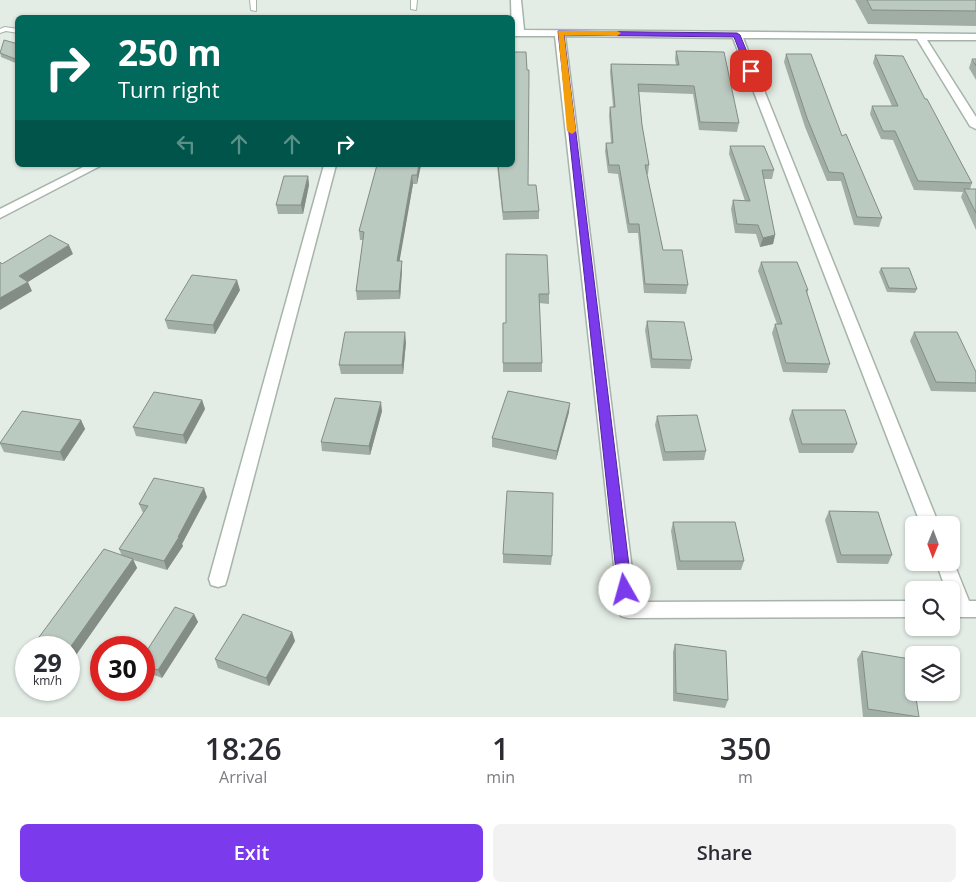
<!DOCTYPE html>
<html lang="en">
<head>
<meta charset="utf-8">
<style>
  :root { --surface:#fff; --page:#f2f2f3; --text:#2b2b33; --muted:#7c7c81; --accent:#7c3aed }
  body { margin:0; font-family:"Open Sans",sans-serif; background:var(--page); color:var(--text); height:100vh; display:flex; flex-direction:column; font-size:19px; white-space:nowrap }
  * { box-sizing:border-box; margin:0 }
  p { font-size:16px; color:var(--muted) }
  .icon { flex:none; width:28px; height:28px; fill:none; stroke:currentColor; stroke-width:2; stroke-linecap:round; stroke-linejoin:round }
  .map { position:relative; height:717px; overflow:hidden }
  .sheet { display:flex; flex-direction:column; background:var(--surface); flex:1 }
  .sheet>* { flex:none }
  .guide { position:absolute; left:15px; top:15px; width:500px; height:152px; border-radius:8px; box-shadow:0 1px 4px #0004; background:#00695c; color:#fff; overflow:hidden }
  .needle { width:32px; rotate:181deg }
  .controls { position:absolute; left:905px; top:516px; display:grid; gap:10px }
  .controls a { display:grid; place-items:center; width:55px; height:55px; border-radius:8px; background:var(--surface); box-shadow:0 1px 4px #0004; font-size:25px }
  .speed { position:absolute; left:15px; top:636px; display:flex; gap:10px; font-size:25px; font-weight:700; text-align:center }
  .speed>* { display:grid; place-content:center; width:65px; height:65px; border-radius:50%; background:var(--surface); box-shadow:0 1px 4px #0004; line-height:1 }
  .speed small { font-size:12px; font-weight:400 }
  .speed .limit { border:8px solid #d22; background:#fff; color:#111 }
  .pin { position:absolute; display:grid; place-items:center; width:42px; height:42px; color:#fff; margin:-21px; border-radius:10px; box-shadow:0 2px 8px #0006 }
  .me { position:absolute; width:55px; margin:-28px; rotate:353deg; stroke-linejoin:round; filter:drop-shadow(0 0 4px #0008) }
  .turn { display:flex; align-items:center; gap:18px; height:105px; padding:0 20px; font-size:22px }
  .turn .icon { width:65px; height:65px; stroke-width:2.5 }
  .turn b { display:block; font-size:35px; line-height:42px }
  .lanes { display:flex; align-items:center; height:48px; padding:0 20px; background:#0003; justify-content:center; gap:25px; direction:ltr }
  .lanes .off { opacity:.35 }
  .eta { display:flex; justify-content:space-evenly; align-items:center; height:85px; text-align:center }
  .eta b { font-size:30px; font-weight:600; line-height:35px }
  .primary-button { display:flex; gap:10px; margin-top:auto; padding:10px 20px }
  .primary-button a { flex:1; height:58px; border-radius:8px; background:var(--accent); color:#fff; font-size:20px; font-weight:600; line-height:58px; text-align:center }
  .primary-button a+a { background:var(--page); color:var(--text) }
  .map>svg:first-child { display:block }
</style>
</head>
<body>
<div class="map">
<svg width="976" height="717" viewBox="0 0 976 717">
  <rect width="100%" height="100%" fill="#e3ece5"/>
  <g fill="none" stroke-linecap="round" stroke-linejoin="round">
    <g stroke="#a6b4aa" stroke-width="2">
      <g id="service">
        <polygon points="250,0 256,0 256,11 251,10"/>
        <polygon points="411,0 417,0 416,10 411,9"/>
        <polygon points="5,27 18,29 18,33 6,31 0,33 0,29"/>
      </g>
    </g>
    <g stroke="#a6b4aa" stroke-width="3">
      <g id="minor">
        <polygon points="511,0 521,0 524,30 976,34 976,40 927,40 976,117 976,129 970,126 917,39 743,38 939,525 921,525 733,38 565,36 636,602 914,601 914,617 628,618 621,616 619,610 555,36 512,36"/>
        <polygon points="87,165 102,165 0,218 0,209"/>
        <polygon points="324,165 336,165 227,579 225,585 218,587 211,585 209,579"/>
        <polygon points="951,556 969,601 976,601 976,617 951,617 951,590 946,590 936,562 951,562"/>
      </g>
    </g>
    <use href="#service" fill="#fff" fill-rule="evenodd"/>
    <use href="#minor" fill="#fff" fill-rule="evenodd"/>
  </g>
  <g fill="#a1aea5">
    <polygon points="855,0 976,0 976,26 868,24"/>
    <polygon points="18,44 18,64 1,57 0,51"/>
    <polygon points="676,51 739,123 737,132 699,130 693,94 639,92 642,125 649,165 648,174 647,174 663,250 688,285 686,294 644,293 638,233 628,233 618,174 608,173 605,151 606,143 611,143 609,115 610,107 613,107 610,72 611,64 676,65 675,59"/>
    <polygon points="786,54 842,136 882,218 879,227 854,225 841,181 827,181 805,127 784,62"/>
    <polygon points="875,55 925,99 972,183 970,189 976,189 976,230 961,197 963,192 914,190 893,140 881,139 870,114 872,106 892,106 873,63"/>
    <polygon points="972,59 976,59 976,80 969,68"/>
    <polygon points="730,146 774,170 772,179 763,179 775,235 773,244 760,247 756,234 735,233 731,209 733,200 745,201 729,154"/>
    <polygon points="377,165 421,165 417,184 413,184 399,261 402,261 402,270 400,299 357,300 356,291 363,240 360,240 359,231"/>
    <polygon points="497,165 512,165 528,185 539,211 539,219 503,220"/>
    <polygon points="308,176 309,185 303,214 278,214 276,205"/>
    <polygon points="506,254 549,294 549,304 539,303 542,363 542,372 503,372 503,323 506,323"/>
    <polygon points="761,262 808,290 807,294 830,364 827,373 783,372 772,333 775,324 777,324 758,271"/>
    <polygon points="881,268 917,289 915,293 887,292 879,272"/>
    <polygon points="240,290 215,334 168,329 165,320"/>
    <polygon points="647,321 692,360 690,369 651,368 645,330"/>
    <polygon points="914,332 976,372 976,392 931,391 910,341"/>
    <polygon points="406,342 403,374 341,374 339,365"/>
    <polygon points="202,400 205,409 186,444 136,436 133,427"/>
    <polygon points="792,410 857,444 853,453 799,453 789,419"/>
    <polygon points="382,411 370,455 322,451 321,442"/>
    <polygon points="569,412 556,460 492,447 492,438"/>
    <polygon points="657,416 706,451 704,460 663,461 655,425"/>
    <polygon points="81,420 85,429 64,461 4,452 0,444 0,442"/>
    <polygon points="207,497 182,544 183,546 167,570 133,560 137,568 69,665 69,648 122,556 119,549 143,513 139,504"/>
    <polygon points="829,511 892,555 888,564 837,563 825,520"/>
    <polygon points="673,522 744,561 741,570 677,570 671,531"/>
    <polygon points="503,554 552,556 551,565 503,563"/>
    <polygon points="194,614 198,622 162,678 144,671 144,655"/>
    <polygon points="292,632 295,641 269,686 218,668 215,659"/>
    <polygon points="675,644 728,700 725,708 673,701 673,652"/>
    <polygon points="862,651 919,717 863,717 857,659"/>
    <polygon points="26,654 26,672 19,664"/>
  </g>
  <g fill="#838d86">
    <polygon points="419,165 421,165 417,184 417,175"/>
    <polygon points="412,175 413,184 398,270 397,261"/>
    <polygon points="308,176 309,185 303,214 301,205"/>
    <polygon points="775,235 773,244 760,247 763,238"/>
    <polygon points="69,245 73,254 28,282 32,291 0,310 0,298 19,276"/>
    <polygon points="402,261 402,270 400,299 399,291"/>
    <polygon points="237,280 240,290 215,334 213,325"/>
    <polygon points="405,332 406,342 403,374 402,365"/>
    <polygon points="202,400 205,409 186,444 183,435"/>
    <polygon points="381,402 382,411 370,455 369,446"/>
    <polygon points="570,403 569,412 556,460 557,451"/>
    <polygon points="81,420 85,429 64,461 60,452"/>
    <polygon points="204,488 207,497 182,544 183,546 167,570 164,561"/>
    <polygon points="133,559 137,568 69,665 69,649"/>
    <polygon points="194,614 198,622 162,678 158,670"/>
    <polygon points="292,632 295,641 269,686 266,678"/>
  </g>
  <g fill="#bbcac0" stroke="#838d86">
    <polygon points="867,0 976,0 976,11 872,10"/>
    <polygon points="4,40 18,44 18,60 0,53"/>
    <polygon points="676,51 724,52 739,123 700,122 694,86 638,84 642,125 649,165 645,165 663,250 682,250 688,285 645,284 639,224 629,224 619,165 609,165 606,143 613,143 610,107 615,107 611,64 679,65"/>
    <polygon points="512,52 526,52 527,70 529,70 528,185 536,185 539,211 503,212 498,165 512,165"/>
    <polygon points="786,54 811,54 842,136 846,134 882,218 857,217 843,173 829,172 807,118"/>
    <polygon points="875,55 903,56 925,99 927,99 972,183 918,181 895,131 883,131 872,106 898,106"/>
    <polygon points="972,59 976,59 976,66"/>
    <polygon points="730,146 764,146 774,170 762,170 775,235 763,238 758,225 737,224 733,200 750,201"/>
    <polygon points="377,165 419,165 417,175 412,175 397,261 402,261 399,291 356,291 364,232 359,231"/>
    <polygon points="284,176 308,176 301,205 276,205"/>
    <polygon points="964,189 976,189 976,213"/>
    <polygon points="50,235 69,245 19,276 28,282 0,298 0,262 2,264"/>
    <polygon points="506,254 547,255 549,294 539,294 542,363 503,363 503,323 506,323"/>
    <polygon points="761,262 797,262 808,290 806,290 830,364 786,363 775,324 782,324"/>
    <polygon points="881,268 909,268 917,289 889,288"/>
    <polygon points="192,275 237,280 213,325 165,320"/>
    <polygon points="647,321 684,322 692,360 652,359"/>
    <polygon points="345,332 405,332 402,365 339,365"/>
    <polygon points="914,332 957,332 976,372 976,383 936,382"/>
    <polygon points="508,391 570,403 557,451 492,438"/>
    <polygon points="154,392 202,400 183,435 133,427"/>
    <polygon points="335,398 381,402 369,446 321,442"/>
    <polygon points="792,410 845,410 857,444 802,444"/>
    <polygon points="22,411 81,420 60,452 0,443"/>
    <polygon points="697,415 706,451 665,452 657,416"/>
    <polygon points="154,478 204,488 178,537 179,537 164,561 119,549 148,506 139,504"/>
    <polygon points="507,491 553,493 552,556 503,554"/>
    <polygon points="829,511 878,512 892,555 841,555"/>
    <polygon points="673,522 735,522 744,561 680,561"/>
    <polygon points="104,549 133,559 69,649 69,648 31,648"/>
    <polygon points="175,607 194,614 158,670 144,665 144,655"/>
    <polygon points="243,614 292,632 266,678 215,659"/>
    <polygon points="675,644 726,651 728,700 676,693"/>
    <polygon points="862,651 910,659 914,684 914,692 915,692 919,717 868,709"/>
    <polygon points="26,654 26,666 19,664"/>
  </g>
  <polygon fill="#7c3aed" stroke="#51269a" points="558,31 737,33 740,35 755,71 751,74 747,71 734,37 564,35 632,590 630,595 625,597 620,595 618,590"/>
  <polygon fill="#f59e0b" points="558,31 617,31 621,33 617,36 564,35 576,131 572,134 567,131"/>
</svg>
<div class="controls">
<a><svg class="needle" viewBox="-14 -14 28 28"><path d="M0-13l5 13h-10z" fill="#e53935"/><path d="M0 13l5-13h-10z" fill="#7c7c81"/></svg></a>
<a><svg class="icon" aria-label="search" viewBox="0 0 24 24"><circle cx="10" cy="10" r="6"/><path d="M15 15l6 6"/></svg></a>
<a><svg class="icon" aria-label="layers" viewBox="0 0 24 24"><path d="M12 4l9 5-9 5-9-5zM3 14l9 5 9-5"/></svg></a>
</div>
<div class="speed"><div>29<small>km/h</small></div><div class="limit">30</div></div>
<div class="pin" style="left:751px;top:71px;background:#d93025"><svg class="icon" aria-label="arrive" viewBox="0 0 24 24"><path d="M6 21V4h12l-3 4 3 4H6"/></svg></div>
<svg class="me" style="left:625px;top:590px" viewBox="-20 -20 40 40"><circle r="19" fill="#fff"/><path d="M0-13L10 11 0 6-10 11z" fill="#7c3aed"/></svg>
<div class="guide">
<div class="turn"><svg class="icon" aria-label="right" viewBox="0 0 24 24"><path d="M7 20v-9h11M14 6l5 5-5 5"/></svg><div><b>250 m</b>Turn right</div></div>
<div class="lanes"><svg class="icon off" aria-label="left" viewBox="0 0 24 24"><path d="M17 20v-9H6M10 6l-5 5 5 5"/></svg><svg class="icon off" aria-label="ahead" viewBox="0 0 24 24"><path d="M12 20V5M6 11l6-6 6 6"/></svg><svg class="icon off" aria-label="ahead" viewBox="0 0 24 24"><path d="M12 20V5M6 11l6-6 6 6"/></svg><svg class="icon" aria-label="right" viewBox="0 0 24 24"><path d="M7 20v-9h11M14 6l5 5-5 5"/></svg></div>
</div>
</div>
<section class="sheet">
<div class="eta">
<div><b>18:26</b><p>Arrival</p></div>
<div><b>1</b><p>min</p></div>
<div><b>350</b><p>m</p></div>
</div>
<div class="primary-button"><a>Exit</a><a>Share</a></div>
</section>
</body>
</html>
